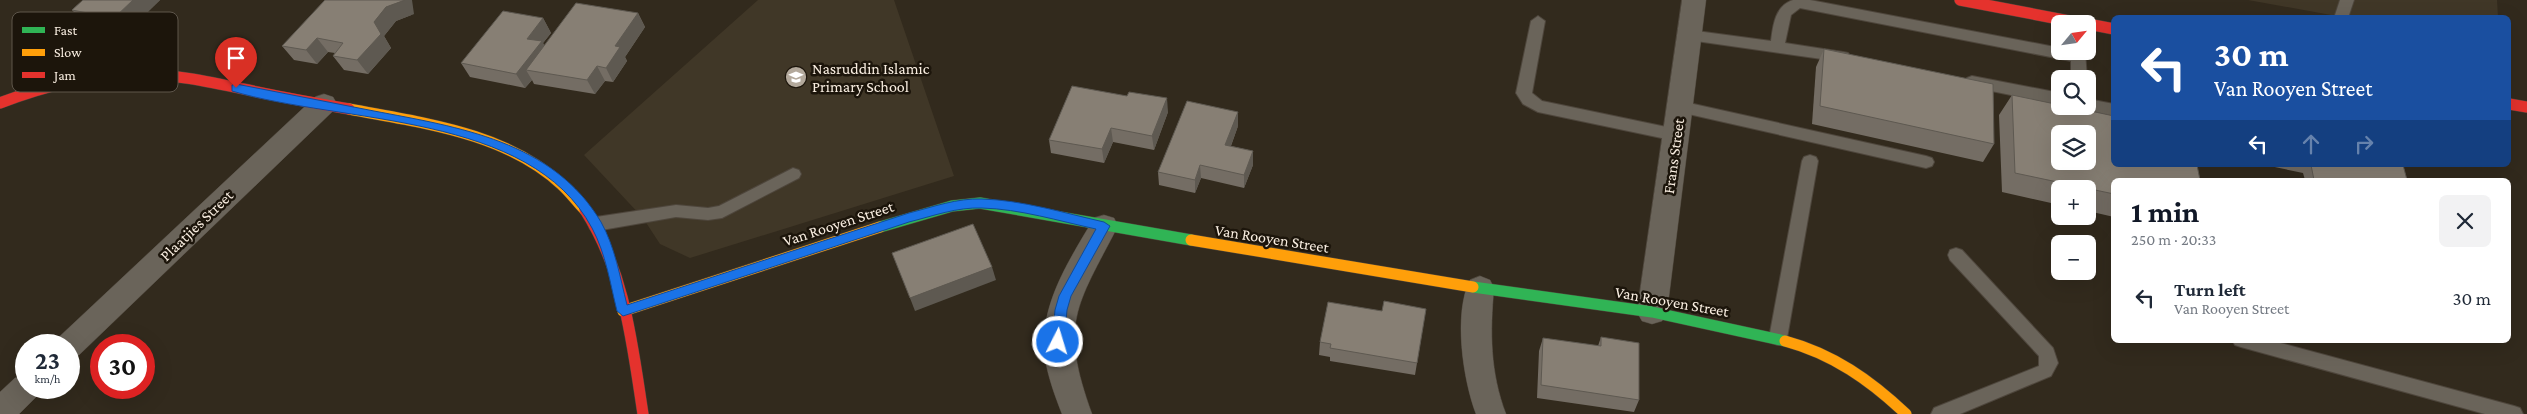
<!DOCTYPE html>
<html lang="en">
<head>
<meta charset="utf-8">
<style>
  :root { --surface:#fff; --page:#f2f2f3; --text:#1f2937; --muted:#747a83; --accent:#111827 }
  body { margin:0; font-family:"Crimson Pro",serif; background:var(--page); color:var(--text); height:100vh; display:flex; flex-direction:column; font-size:19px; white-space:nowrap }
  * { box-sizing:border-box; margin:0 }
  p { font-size:16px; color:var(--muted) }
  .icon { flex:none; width:28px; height:28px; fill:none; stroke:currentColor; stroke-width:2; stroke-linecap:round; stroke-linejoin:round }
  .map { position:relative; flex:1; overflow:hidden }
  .sheet { position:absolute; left:2111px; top:178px; width:400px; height:165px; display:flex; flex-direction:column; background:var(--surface); border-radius:8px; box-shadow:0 5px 20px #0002 }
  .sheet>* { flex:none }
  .guide { position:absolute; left:2111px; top:15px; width:400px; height:152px; border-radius:8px; box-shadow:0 5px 20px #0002; background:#1a4fa0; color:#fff; overflow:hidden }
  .needle { width:32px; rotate:61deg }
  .tools { position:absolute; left:2051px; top:15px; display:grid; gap:10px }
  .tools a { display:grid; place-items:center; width:45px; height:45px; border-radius:8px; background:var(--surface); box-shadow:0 5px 20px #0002; font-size:25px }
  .speed { position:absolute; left:15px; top:334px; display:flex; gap:10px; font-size:25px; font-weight:700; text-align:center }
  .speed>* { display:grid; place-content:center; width:65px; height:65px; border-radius:50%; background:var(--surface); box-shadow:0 5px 20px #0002; line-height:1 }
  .speed small { font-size:12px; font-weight:400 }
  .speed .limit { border:8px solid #d22; background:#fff; color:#111 }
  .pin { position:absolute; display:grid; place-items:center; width:42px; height:42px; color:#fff; margin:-51px -21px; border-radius:50% 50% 50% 0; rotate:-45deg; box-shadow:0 0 5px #0007 }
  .pin .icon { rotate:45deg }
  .me { position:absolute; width:55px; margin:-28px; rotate:5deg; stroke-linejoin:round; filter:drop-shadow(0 0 4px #0008) }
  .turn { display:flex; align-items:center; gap:18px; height:105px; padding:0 20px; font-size:22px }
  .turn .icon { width:65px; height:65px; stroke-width:2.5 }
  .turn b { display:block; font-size:35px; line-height:42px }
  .lanes { display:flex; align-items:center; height:48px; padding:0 20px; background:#0003; justify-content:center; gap:25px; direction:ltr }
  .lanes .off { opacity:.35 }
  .round { display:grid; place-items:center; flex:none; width:52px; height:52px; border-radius:8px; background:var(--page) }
  .head { display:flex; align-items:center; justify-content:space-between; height:85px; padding:0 20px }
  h1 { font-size:30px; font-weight:700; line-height:38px; color:var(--accent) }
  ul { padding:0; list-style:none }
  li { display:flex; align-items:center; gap:15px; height:70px; padding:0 20px }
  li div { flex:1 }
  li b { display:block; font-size:19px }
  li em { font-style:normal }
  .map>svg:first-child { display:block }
</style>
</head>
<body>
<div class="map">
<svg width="2527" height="414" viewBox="0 0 2527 414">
  <rect width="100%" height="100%" fill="#322a1d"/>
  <g fill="#403727">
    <polygon points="758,0 894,0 954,176 690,258 660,244 643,218 584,155"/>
    <polygon points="2248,0 2497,0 2498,17 2342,17"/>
  </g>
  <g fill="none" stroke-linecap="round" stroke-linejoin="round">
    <g stroke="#4e463c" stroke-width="2">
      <g id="lane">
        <path d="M 1793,0 L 1810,0 L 2060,48 L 2060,51 L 2085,51 L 2087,79 L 2071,79 L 2071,61 L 1800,8 L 1791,15 L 1785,43 L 1843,52 L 1848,53 L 1850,57 L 1848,61 L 1843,62 L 1689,40 L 1682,35 L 1689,30 L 1771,41 C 1773,25 1775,6 1793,0 Z"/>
        <polygon points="2340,0 2354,0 2348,18 2334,18"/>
        <polygon points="1538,16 1545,21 1532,93 1542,101 1676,129 1682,131 1684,135 1682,139 1676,141 1538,112 1523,104 1516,93 1531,21"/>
        <polygon points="1972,76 2060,93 2060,105 1967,86 1964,82 1967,78"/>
        <polygon points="2088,99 2114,104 2114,116 2083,109 2081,106 2088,106"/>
        <polygon points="1680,101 1926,156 1932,158 1934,162 1932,166 1926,168 1675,111 1672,107 1675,103"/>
        <polygon points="1810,155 1816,157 1818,161 1787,338 1784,343 1778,345 1772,343 1769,338 1802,161 1804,157"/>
        <polygon points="793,168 799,170 801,174 799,178 722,218 708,220 676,217 596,231 590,229 588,224 590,219 596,217 676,205 708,208 719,206"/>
        <polygon points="1956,248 1962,250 2053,348 2058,363 2051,376 1960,414 1931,414 1934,408 2039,366 2039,356 1950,260 1948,255 1950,250"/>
        <polygon points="2232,340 2269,340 2514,406 2520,408 2523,414 2485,414 2241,347 2235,345"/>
      </g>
    </g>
    <g stroke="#4e463c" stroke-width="1">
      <g id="street">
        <polygon points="1682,0 1706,0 1667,312 1662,321 1652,324 1642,321 1637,312"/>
        <polygon points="324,94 333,97 337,104 333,111 79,355 69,359 69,345 55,345 59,337 315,97"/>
        <path d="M 1104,215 L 1114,218 L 1118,226 C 1076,307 1059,323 1092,414 L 1062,414 C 1055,396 1048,377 1045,358 C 1038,306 1069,261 1094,218 Z"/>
        <path d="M 1480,276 L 1490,280 L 1494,288 C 1490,332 1490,372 1506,414 L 1476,414 C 1463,380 1453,313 1470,280 Z"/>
        <polygon points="26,374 26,388 41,388 37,396 19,414 0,414 0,392 15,378"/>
      </g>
    </g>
    <g stroke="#4e463c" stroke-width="12">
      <g id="fast">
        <polyline points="880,227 952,206 980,203 1191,240"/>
        <polyline points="1473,287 1652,312 1785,341"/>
      </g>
    </g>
    <g stroke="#4e463c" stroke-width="12">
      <g id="slow">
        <path d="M 349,109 C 422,123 505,132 562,185 C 570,192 577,202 585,210"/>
        <polyline points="1191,240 1473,287"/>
        <polyline points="623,311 880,227"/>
        <path d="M 1785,341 C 1833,354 1870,380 1906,414"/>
      </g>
    </g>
    <g stroke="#4e463c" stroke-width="12">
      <g id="jam">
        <polyline points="1960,0 2085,24"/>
        <polyline points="2088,24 2114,29"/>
        <path d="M 0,103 C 42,87 85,75 130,74 C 175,73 219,84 262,93 C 291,99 320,104 349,109"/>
        <polyline points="2509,104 2527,107"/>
        <path d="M 585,210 C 625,272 632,343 643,414"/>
      </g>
    </g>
    <use href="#lane" fill="#6a645a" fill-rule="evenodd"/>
    <use href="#street" fill="#6a645a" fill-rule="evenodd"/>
    <use href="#fast" stroke="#30b455" stroke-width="11"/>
    <use href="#slow" stroke="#ff9f0a" stroke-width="11"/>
    <use href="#jam" stroke="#e5322d" stroke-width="11"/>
  </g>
  <g fill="#746d64">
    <polygon points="83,0 160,0 127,32 85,24 72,10"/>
    <polygon points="638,13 645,27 625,57 627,61 613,82 605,81 595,94 534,84 532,80 525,88 470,77 461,63 543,18 551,33 543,43 544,45"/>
    <polygon points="414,14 396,21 384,36 391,48 368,74 344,70 333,56 335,53 328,52 317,64 294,60 282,46"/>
    <polygon points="1824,49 1994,144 1983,162 1812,124 1816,67"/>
    <polygon points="2012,95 2114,180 2114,217 2088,211 2088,189 2060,189 2060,205 2002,192 1999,115"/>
    <polygon points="1168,112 1154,150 1113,142 1104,163 1051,153 1049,140"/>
    <polygon points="1238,126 1231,146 1253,151 1253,165 1244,188 1201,178 1195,193 1159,185 1158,172"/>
    <polygon points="2265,165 2403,165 2407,180 2305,180 2303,173"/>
    <polygon points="1426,309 1415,375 1330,361 1330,357 1319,355 1320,342 1382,311"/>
    <polygon points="1601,337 1639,400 1634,412 1537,398 1539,351 1543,338 1598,346"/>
  </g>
  <g fill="#5e5951">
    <polygon points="133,0 160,0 127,32 114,18"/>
    <polygon points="405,0 412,0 414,14 396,21 384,36 391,48 368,74 357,60 374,22 386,7"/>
    <polygon points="638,13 645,27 625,57 627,61 613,82 606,68 615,46"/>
    <polygon points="543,18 551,33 543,43 550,55 526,70 532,80 525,88 516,74 527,39"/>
    <polygon points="317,38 328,52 317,64 306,50"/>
    <polygon points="597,66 605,81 595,94 587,80"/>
    <polygon points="1167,98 1168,112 1154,150 1152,136"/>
    <polygon points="1238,112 1238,126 1226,159 1225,145"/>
    <polygon points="1111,128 1113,142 1104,163 1102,149"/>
    <polygon points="1253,151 1253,165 1244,188 1244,175"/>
    <polygon points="1200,165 1201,178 1195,193 1195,180"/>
    <polygon points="992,267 996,280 915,311 910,298"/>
  </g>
  <g fill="#877f74" stroke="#5e5951" fill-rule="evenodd">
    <polygon points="83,0 133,0 114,18 72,10"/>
    <polygon points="325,0 405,0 386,7 374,22 381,34 357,60 333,56 343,43 317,38 306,50 282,46"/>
    <polygon points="576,3 638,13 615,46 620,47 606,68 597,66 587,80 526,70"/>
    <polygon points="503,11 543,18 527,39 542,41 516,74 461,63"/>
    <polygon points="1824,49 1993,84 1994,144 1820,106"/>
    <polygon points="1072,86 1127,96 1129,92 1167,98 1152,136 1111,128 1102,149 1049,140"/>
    <path d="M 2012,95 L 2060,105 L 2060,106 L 2067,106 L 2114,116 L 2114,165 L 2197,165 L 2200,180 L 2114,180 L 2114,194 L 2015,173 ZM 2060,134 L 2088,134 L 2088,161 L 2060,161 Z"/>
    <polygon points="1187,101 1238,112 1225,145 1253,151 1244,175 1200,165 1195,180 1158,172"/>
    <polygon points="2311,165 2403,165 2407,180 2314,180"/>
    <polygon points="973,224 992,267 910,298 892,253"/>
    <polygon points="1384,301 1426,309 1417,363 1330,348 1331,344 1320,342 1328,302 1382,311"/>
    <polygon points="1601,337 1639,343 1639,400 1541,385 1543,338 1601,346"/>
  </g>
  <path fill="#1a73e8" stroke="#114b97" d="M 236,84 C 282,93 328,102 374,111 C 458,127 553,141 601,222 C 615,247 620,277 627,305 L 909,213 C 933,207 957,198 982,199 C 1022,200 1064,213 1104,222 L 1110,226 L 1071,296 L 1067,310 L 1064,342 L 1058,348 L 1052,342 L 1055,310 L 1059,296 L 1096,229 C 1059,221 1020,209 982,208 C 957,207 933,216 909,222 L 623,316 L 617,311 C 610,283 606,254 592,228 C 530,112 342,124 232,91 L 232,85 Z"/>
  <defs>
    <g id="school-disc" transform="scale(1.125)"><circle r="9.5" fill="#b3a99c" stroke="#1c150b"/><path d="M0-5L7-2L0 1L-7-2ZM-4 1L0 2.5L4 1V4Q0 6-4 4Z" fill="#fff"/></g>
  </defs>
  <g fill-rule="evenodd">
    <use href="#school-disc" x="796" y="77"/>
  </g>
  <g text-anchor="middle" stroke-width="5" stroke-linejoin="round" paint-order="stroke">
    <g font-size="16" fill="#f9eee1" stroke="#1c150b" text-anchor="start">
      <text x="812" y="74">Nasruddin Islamic<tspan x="812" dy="18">Primary School</tspan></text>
    </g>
    <g font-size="16" fill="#f9eee1" stroke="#1c150b">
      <text transform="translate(1673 156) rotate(-82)" y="6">Frans Street</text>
      <text transform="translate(838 223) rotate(-18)" y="6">Van Rooyen Street</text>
      <text transform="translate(196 225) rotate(-44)" y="6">Plaatjies Street</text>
      <text transform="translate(1272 238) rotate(9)" y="6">Van Rooyen Street</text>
      <text transform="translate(1672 301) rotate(10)" y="6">Van Rooyen Street</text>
    </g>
  </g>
  <rect x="12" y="12" width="166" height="80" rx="8" fill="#1c150b" stroke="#5e564b" stroke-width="1"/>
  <rect x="22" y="27" width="23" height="6" fill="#30b455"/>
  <rect x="22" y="49" width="23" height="7" fill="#ff9f0a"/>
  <rect x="22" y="72" width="23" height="6" fill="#e5322d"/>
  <g font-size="14" fill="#f9eee1">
    <text x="54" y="35">Fast</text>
    <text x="54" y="57">Slow</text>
    <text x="54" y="80">Jam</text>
  </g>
</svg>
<div class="tools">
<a><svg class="needle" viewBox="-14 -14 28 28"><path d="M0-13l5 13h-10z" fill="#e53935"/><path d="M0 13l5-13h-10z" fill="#747a83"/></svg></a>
<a><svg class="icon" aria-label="search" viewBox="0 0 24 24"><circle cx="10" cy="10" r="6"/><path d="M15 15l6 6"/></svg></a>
<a><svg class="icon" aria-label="layers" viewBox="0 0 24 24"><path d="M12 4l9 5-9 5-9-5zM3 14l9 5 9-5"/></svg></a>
<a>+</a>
<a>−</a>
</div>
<div class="speed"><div>23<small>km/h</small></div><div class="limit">30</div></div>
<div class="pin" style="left:236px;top:88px;background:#d93025"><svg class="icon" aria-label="arrive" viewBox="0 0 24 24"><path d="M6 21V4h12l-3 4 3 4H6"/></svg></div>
<svg class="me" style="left:1058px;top:342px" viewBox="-20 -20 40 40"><circle r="17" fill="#1a73e8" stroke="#fff" stroke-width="3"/><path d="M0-11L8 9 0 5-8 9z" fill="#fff"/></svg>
<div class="guide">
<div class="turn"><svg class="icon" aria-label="left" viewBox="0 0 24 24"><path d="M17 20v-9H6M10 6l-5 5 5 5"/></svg><div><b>30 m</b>Van Rooyen Street</div></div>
<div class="lanes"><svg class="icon" aria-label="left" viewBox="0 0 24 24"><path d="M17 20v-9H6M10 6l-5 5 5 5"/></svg><svg class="icon off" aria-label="ahead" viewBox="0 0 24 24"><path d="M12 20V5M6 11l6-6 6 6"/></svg><svg class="icon off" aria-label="right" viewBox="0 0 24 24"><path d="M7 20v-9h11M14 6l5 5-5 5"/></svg></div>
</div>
<section class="sheet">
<div class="head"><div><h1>1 min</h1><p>250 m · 20:33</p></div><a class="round"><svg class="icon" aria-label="close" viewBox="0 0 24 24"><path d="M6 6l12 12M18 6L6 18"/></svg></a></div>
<ul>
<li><svg class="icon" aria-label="left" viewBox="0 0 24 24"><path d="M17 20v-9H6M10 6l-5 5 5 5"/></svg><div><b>Turn left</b><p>Van Rooyen Street</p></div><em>30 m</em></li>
</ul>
</section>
</div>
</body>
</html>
